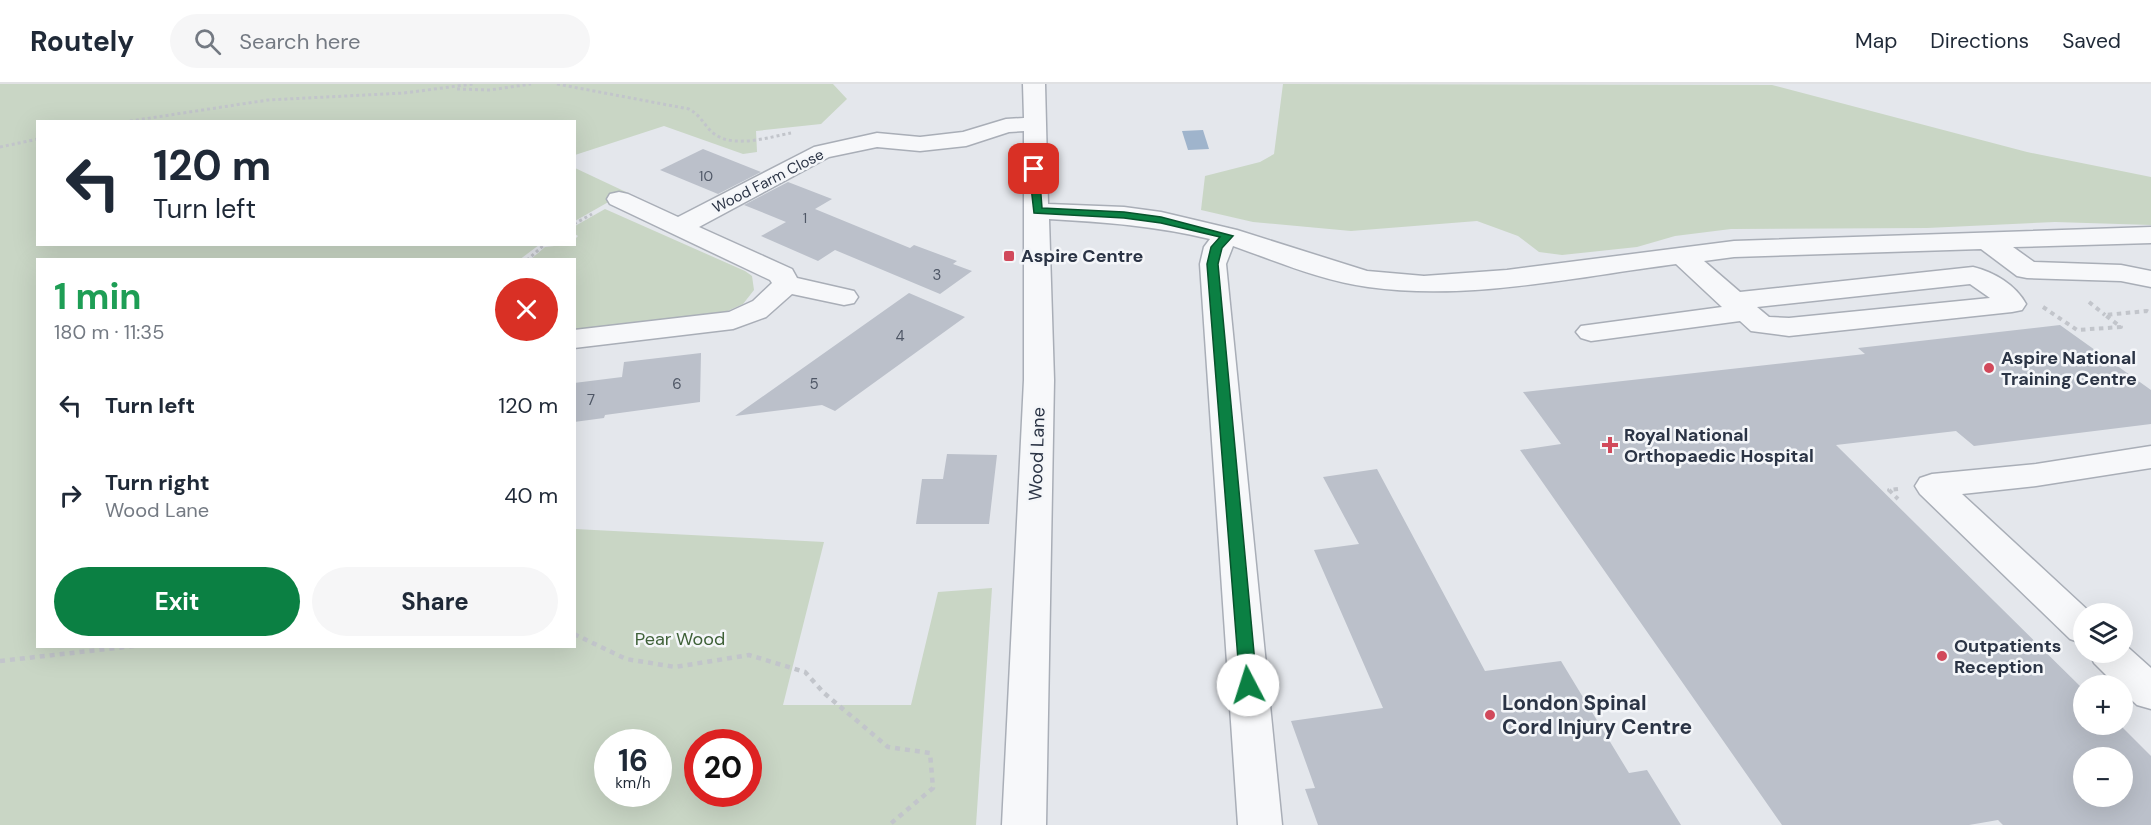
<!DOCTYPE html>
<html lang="en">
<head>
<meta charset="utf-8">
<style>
  :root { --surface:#fff; --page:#f6f6f7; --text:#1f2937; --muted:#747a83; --line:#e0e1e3; --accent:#0b8043 }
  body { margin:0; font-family:"DM Sans",sans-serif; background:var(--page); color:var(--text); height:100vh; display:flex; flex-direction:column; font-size:22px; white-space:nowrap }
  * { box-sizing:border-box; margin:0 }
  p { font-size:20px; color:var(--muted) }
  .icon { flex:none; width:33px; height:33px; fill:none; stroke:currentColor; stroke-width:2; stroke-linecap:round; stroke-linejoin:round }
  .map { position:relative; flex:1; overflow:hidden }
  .details { position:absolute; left:36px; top:174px; width:540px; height:390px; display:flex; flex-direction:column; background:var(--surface); border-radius:0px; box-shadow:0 6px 24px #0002 }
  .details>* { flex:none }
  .hud { position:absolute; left:36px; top:36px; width:540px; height:126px; border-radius:0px; box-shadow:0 6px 24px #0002; background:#fff; color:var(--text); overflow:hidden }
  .controls { position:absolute; left:2073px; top:519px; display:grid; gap:12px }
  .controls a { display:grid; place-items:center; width:60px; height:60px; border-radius:50%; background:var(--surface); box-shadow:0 6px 24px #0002; font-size:30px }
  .speed { position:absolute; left:594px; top:645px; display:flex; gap:12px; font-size:30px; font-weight:700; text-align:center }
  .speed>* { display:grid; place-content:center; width:78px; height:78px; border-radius:50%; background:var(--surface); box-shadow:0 6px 24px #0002; line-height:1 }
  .speed small { font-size:15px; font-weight:400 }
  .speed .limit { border:9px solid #d22; background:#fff; color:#111 }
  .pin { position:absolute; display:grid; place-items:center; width:51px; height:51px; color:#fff; margin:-26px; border-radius:12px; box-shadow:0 3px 9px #0006 }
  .me { position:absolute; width:66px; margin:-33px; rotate:355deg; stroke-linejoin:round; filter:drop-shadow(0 0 4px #0008) }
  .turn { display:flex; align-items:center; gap:21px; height:126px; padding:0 18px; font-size:27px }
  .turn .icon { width:78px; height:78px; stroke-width:2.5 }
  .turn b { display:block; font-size:42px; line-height:51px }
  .round { display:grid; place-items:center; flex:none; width:63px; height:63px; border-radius:32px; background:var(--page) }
  .head { display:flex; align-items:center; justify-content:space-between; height:102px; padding:0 18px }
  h1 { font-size:36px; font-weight:700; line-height:45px; color:#1e9e55 }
  .primary-button { display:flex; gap:12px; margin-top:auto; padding:12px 18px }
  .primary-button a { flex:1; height:69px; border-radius:36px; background:var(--accent); color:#fff; font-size:24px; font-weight:700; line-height:69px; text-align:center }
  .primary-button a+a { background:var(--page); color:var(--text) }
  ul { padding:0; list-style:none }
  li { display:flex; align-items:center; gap:18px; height:90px; padding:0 18px }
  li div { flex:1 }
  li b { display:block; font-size:22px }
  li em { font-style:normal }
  header { display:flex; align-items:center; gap:36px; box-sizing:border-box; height:84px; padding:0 30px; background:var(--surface); border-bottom:2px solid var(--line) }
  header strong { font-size:28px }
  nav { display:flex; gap:33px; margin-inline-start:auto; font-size:21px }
  .search { width:420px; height:54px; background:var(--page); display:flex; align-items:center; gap:15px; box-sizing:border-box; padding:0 21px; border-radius:33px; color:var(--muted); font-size:22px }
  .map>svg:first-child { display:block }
</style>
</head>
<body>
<header>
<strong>Routely</strong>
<div class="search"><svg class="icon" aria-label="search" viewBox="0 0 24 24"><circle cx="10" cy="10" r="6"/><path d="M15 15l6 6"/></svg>Search here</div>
<nav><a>Map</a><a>Directions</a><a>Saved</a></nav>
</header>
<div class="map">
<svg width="2151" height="741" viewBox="0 0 2151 741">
  <rect width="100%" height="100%" fill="#e4e7ec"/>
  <g fill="#c9d6c5" fill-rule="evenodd">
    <path d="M 0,0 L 833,0 L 847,15 L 821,40 L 756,47 L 757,68 L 743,70 L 664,42 L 575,71 L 574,38 L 38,38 L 38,160 L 539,161 L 519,176 L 38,176 L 38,562 L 574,562 L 575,445 L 824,458 L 783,621 L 911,621 L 938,508 L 992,504 L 976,741 L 0,741 ZM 658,658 L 658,710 L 608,710 L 608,658 ZM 748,658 L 748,710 L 698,710 L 698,658 Z"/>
    <polygon points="1283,0 1772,1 2027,68 2151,93 2151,141 2055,138 1927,144 1731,145 1675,152 1637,163 1562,171 1539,168 1518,152 1477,137 1351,147 1253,138 1201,126 1205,92 1260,78 1274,70"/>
    <polygon points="575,84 626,108 575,137"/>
    <polygon points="605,125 745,187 752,192 754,206 743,220 723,229 575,249 574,176 530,176 545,163 574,160 575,155 578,152 575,150 575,142"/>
  </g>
  <polygon fill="#9fb4cc" points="1203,46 1209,65 1188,66 1182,47"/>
  <g fill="#bbc0ca" fill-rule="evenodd">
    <polygon points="703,65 761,88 718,110 660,86"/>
    <polygon points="788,98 832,115 815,125 910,164 914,161 957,177 953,180 972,187 940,210 835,166 818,177 761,152 786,138 744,121"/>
    <polygon points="909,209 965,233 835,327 822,321 735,332"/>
    <path d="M 2060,241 L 2151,306 L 2151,340 L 1974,362 L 1956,347 L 1836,361 L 2084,606 L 2084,640 L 2119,640 L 2151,672 L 2151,741 L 2003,741 L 1998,736 L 1969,741 L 1782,741 L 1520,366 L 1561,360 L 1523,308 L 1865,270 L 1858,264 ZM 2084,674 L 2122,674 L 2122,712 L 2084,712 Z"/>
    <polygon points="701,269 700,318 605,331 604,334 574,338 574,299 622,293 624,278"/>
    <polygon points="947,370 997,371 989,440 916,440 922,395 943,395"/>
    <polygon points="1377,385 1485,587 1561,577 1629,689 1647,686 1681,741 1318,741 1305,705 1315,704 1291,637 1383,624 1314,466 1359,460 1323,393"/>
  </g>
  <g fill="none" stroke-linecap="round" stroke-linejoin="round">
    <g stroke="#a9aeb7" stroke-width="3">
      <g id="minor">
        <path d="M 1023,0 L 1045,0 L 1048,120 L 1124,123 L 1161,128 L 1237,146 L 1367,187 L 1424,192 L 1507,186 L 1734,157 L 2151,143 L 2151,159 L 2013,163 L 2034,178 L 2121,181 L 2151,187 L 2151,203 L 2121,197 L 2027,194 L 2017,192 L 1981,165 L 1734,173 L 1704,177 L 1740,208 L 1973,183 C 1994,188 2016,201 2026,220 L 2022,226 L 2012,228 L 1789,252 L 1751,247 L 1740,237 L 1591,257 L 1581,254 L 1576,248 L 1581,242 L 1722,223 L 1676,180 C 1575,193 1469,217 1368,203 C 1322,197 1276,177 1233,162 L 1226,180 L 1282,741 L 1238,741 L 1200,180 L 1204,163 L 1210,155 C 1156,142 1104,138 1049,135 L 1054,296 L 1046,741 L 1002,741 L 1024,296 L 1024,47 L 1009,48 L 966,62 L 920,67 L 877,63 L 829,73 L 699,143 L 792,185 L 797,194 L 854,207 L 858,213 L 854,219 L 844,221 L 792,210 L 766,233 L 733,245 L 574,264 L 574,246 L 729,228 L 753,217 L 772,199 L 770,196 L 610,120 L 607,115 L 610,110 L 619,108 L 628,110 L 678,133 L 814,63 L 877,49 L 920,53 L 963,48 L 1006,35 L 1024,34 ZM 1970,200 L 1990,214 L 1789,234 L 1769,233 L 1757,223 Z"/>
        <polygon points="2151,362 2151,384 2036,402 1962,410 2092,530 2084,530 2084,560 2070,555 1920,410 1915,402 1920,394 1932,390 2036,380"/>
        <polygon points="2122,558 2151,584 2151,625 2137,621 2122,607 2122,602 2117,602 2094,579 2089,568 2122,568"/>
      </g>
    </g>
    <g stroke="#c2c5cb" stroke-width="3" stroke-dasharray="3 3" stroke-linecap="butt">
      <path d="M 557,0 L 689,25 C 702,32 705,44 716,51 C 735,64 770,53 791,49"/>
      <polyline points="457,5 490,6 531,0"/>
      <polyline points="124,38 268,16 404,9 473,0"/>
      <polyline points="0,63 38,55"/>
      <polyline points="574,140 592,130"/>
      <polyline points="527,176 545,160"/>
    </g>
    <g stroke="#c2c5cb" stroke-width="4" stroke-dasharray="4.5 4.5" stroke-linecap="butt">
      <polyline points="2089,218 2105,231"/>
      <polyline points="2043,223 2077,246 2121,243 2105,231 2147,227 2151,229"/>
      <polyline points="1898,405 1889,406 1898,415"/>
    </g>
    <g stroke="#c2c5cb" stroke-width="4.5" stroke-dasharray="5 5" stroke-linecap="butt">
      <polyline points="574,550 626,575 675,583 749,571 805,588 824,609 888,663 930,669 933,704 889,741"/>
      <polyline points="0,577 134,562"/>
    </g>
    <use href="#minor" fill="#f7f8fa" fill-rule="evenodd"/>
  </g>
  <polygon fill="#0b8043" stroke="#07532c" stroke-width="1.5" points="1034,82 1039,85 1042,124 1124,128 1161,133 1233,152 1222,164 1218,180 1257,601 1254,606 1242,606 1240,601 1207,180 1211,163 1220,153 1161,139 1124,134 1034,129 1029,85"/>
  <g fill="#d1495b" stroke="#f4f6f9" stroke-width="2">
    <rect x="1003" y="166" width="12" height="12" rx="3"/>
    <circle cx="1989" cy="284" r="6"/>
    <path d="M1607 352h6v6h6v6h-6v6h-6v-6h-6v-6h6z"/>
    <circle cx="1942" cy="572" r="6"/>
    <circle cx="1490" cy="631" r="6"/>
  </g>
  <g text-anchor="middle" stroke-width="5" stroke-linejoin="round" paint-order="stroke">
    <g font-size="14" fill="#4f5766">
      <text x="706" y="97">10</text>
      <text x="805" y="139">1</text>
    </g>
    <g font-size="15" fill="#2b3445" stroke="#f4f6f9">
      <text transform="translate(768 97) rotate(-27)" y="5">Wood Farm Close</text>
    </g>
    <g font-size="15" fill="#4f5766">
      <text x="937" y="196">3</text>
      <text x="900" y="257">4</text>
      <text x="677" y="305">6</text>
      <text x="814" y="305">5</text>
      <text x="591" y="321">7</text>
    </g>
    <g font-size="18" font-weight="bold" fill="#2b3445" stroke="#f4f6f9" text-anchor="start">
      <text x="1021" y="178">Aspire Centre</text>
      <text x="2001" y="280">Aspire National<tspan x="2001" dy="21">Training Centre</tspan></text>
      <text x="1624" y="357">Royal National<tspan x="1624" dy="21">Orthopaedic Hospital</tspan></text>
      <text x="1954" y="568">Outpatients<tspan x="1954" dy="21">Reception</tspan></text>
    </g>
    <g font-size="18" fill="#2b3445" stroke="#f4f6f9">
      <text transform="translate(1037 370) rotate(-88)" y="6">Wood Lane</text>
    </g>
    <g font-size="18" fill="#3f6138" stroke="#f4f6f9">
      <text x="680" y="561">Pear Wood</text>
    </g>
    <g font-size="21" font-weight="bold" fill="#2b3445" stroke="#f4f6f9" text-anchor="start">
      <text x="1502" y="626">London Spinal<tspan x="1502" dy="24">Cord Injury Centre</tspan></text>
    </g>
  </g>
</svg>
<div class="controls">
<a><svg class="icon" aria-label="layers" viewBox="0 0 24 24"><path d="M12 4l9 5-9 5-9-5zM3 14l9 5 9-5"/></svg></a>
<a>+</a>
<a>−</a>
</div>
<div class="speed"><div>16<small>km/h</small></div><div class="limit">20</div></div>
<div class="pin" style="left:1034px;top:85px;background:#d93025"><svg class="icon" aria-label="arrive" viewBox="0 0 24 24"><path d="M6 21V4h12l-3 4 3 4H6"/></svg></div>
<svg class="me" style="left:1248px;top:601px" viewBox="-20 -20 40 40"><circle r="19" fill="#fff"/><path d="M0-13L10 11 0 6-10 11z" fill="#0b8043"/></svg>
<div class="hud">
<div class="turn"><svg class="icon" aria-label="left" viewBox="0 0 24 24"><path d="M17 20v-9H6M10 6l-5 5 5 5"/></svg><div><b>120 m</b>Turn left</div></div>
</div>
<section class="details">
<div class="head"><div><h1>1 min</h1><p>180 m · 11:35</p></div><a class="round" style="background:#d93025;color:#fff"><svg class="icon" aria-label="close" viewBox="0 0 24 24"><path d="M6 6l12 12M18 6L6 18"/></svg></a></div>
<ul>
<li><svg class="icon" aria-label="left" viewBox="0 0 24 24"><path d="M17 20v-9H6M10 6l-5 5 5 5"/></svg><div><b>Turn left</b></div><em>120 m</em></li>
<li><svg class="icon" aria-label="right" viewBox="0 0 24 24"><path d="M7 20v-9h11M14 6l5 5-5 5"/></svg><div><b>Turn right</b><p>Wood Lane</p></div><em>40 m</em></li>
</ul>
<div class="primary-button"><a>Exit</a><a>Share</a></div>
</section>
</div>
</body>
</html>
